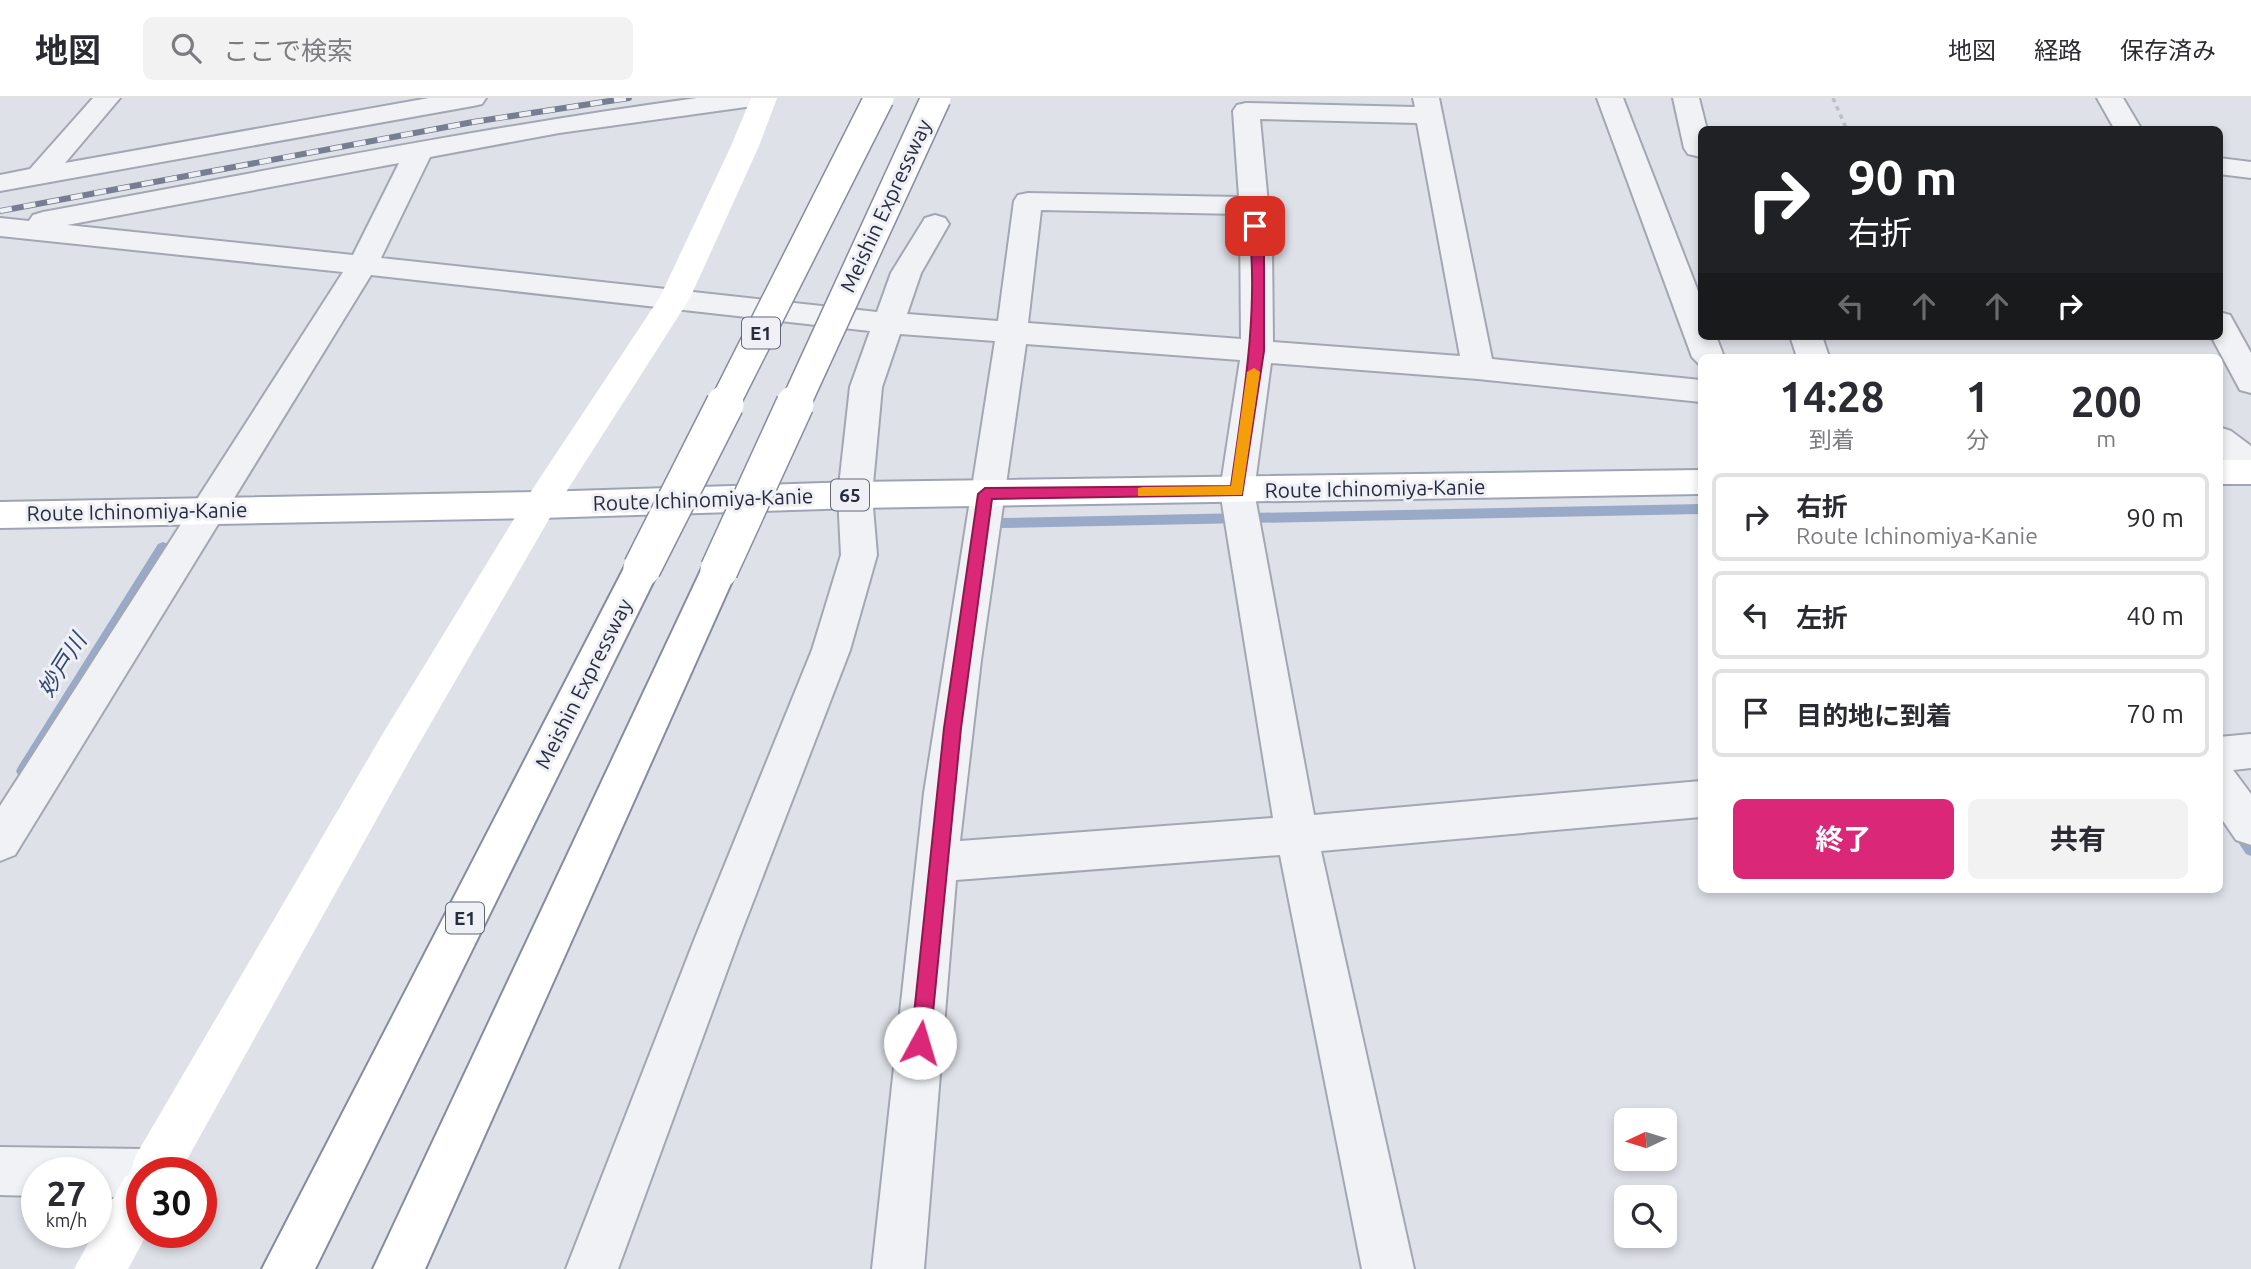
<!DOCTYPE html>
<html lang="ja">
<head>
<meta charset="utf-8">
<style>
  :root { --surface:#fff; --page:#f2f2f3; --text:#2b2b33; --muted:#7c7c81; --line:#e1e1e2; --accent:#db2777 }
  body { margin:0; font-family:Ubuntu,"Noto Sans JP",sans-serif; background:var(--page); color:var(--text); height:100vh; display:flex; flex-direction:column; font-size:26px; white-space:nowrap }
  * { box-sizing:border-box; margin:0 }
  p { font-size:23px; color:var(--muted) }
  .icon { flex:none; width:38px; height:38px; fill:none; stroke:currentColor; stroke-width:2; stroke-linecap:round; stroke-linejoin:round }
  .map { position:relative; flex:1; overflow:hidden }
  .panel { position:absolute; left:1698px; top:256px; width:525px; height:539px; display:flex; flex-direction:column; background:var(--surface); border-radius:10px; box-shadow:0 4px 10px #0003 }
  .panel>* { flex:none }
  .hud { position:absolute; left:1698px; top:28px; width:525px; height:214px; border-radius:10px; box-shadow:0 4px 10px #0003; background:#202124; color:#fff; overflow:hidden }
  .needle { width:46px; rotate:266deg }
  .controls { position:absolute; left:1614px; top:1010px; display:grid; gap:14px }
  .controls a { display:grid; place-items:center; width:63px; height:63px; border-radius:10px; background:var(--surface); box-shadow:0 4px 10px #0003; font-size:35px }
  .speed { position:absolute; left:21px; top:1059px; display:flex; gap:14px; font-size:35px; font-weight:700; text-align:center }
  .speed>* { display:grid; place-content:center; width:91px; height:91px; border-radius:50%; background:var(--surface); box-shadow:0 4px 10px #0003; line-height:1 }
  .speed small { font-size:18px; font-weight:400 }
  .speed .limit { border:10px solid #d22; background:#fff; color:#111 }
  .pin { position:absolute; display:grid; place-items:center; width:60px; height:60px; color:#fff; margin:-30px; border-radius:14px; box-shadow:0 4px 10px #0006 }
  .me { position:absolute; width:77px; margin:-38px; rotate:6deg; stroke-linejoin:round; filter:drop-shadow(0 0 5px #0008) }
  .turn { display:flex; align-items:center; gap:24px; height:147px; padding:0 35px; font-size:32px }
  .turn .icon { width:91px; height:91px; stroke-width:2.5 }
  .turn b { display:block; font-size:49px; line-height:60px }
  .lanes { display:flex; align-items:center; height:66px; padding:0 35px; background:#0003; justify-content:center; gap:35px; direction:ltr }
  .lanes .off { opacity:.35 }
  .eta { display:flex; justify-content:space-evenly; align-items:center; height:119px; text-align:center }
  .eta b { font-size:42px; font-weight:700; line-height:49px }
  .primary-button { display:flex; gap:14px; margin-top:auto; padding:14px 35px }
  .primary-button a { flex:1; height:80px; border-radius:10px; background:var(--accent); color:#fff; font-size:28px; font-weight:700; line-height:80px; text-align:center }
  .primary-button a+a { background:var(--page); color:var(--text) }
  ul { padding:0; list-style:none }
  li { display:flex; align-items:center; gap:21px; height:88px; margin:0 14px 10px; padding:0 21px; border:4px solid var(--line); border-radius:10px }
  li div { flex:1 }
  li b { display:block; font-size:26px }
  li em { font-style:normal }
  header { display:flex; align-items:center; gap:42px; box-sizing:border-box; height:98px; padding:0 35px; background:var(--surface); border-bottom:2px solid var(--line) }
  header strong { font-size:33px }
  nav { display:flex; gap:38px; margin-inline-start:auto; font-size:24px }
  .search { width:490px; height:63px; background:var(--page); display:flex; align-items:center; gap:18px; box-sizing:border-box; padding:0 24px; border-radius:10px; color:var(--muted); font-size:26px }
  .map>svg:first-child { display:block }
</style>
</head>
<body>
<header>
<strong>地図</strong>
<div class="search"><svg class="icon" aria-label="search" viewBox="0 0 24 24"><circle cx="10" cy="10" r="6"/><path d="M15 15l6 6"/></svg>ここで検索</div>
<nav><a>地図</a><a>経路</a><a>保存済み</a></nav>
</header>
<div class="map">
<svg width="2251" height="1171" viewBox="0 0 2251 1171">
  <rect width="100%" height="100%" fill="#dee1e8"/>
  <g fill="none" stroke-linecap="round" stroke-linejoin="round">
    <g fill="#99aac8" fill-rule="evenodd">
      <polygon points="1701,406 1701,416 1002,430 996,425 1002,420"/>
      <polygon points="163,444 168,446 169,449 168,452 28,677 23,679 18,677 16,673 18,669 158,446"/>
      <polygon points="2219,696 2224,698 2251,738 2251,758 2246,756 2219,716"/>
    </g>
    <g stroke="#a3a7b2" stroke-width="4">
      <g id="street">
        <polygon points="93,0 120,0 65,65 429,0 486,0 482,6 473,8 0,93 0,77 30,71"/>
        <path d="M 697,0 L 766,0 L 762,6 L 753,8 L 559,35 L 430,59 L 381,160 L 877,214 L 891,175 L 925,120 L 935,117 L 945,120 L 949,126 L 921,175 L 907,216 L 998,223 L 1014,103 L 1018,97 L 1028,95 L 1239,99 L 1233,13 L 1237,7 L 1246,5 L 1415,9 L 1413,0 L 1439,0 L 1492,261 L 1701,282 L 1701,304 L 1478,281 L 1271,265 L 1254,393 L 1314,717 L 1701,683 L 1701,719 L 1321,753 L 1414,1171 L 1362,1171 L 1280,757 L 956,782 L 924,1171 L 872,1171 L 924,695 L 995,243 L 900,236 L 882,289 L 872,397 L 877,457 L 850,552 L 739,840 L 618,1171 L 566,1171 L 695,840 L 812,552 L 841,457 L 838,397 L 850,289 L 870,233 L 371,177 L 15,757 L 0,763 L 0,708 L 343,174 L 0,138 L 0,120 L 29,123 L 33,117 L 43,114 C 261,74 477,30 697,0 ZM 1260,21 L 1417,25 L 1460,258 L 1273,244 L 1272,148 ZM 399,65 L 353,157 L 67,127 ZM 1041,112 L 1240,116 L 1241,241 L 1028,225 ZM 1026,246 L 1240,262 L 1220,393 L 1273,720 L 960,743 L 981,562 Z"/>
        <polygon points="1597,0 1623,0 1701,201 1701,238 1716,238 1724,259 1701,259 1701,268 1692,259"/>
        <polygon points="1673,0 1699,0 1707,32 1701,32 1701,59 1688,56 1684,50"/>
        <polygon points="2097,0 2123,0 2142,32 2115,32"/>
        <polygon points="2219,60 2251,64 2251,80 2219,76"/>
        <polygon points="2219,214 2230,217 2251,255 2251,295 2240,292 2211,238 2219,238"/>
        <polygon points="1790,238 1822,238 1829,259 1797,259"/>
        <polygon points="2219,329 2231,333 2251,348 2251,373 2219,360"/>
        <polygon points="2251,636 2251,670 2233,672 2251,696 2251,747 2236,742 2219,717 2219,639"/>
        <polygon points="0,1049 142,1051 159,1058 166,1074 142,1074 142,1099 96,1099 96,1074 37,1074 37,1098 0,1097"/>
      </g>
    </g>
    <g stroke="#9ea4b4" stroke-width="4">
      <g id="primary">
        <rect x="2219" y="362" width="32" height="24"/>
        <polygon points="1701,372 1701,396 855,410 540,420 0,430 0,404 540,394 855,384"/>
      </g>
    </g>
    <g stroke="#868c9f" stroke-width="4">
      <g id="highway">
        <polygon points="642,456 655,460 660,470 315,1171 262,1171 624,470 629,460"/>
        <polygon points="719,458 732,462 737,472 425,1171 373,1171 701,472 706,462"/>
      </g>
    </g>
    <polyline stroke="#bcbfc6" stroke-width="3.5" stroke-dasharray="4.5 4.5" stroke-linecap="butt" points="1833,0 1847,32"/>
    <use href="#street" fill="#f1f2f6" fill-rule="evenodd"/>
    <polygon fill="#fff" fill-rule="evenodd" points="751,0 777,0 759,48 690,200 552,416 413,656 180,1074 142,1074 142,1134 148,1134 128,1171 74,1171 125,1079 130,1076 136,1057 385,632 528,398 660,199 731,48"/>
    <use href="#primary" fill="#fff" fill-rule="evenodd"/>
    <use href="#highway" fill="#fff" fill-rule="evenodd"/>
    <g stroke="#787e91" stroke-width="6">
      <polyline id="rail" points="0,113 473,24 629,0"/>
    </g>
    <use href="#rail" stroke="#eef0f6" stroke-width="4.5" stroke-dasharray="12" stroke-linecap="butt"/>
    <g stroke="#868c9f" stroke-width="32" stroke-linecap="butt">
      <g id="highway-bridge-far1">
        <polyline points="724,307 879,0"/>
        <polyline points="795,307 936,0"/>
      </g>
    </g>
    <g stroke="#868c9f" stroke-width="40" stroke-linecap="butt">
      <g id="highway-bridge">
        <polyline points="642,470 725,306"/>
        <polyline points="719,472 795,306"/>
      </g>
    </g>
    <use href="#highway-bridge-far1" stroke="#fff" stroke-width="29"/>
    <use href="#highway-bridge" stroke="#fff" stroke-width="37"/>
  </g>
  <path fill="#db2777" stroke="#8e194d" stroke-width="2" d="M 1255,124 L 1261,128 L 1264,148 L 1264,253 L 1242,397 L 992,401 L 961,630 L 930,945 L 927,951 L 920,954 L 914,951 L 911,945 L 944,630 L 978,396 L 985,390 L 1231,388 C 1243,302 1259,215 1249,128 Z"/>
  <polygon fill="#f59e0b" points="1254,270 1260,274 1242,397 1138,398 1138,390 1143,389 1231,388 1247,274"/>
  <g text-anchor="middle" stroke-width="6" stroke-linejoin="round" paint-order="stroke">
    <g fill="#eef0f6" stroke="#636876" stroke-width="2">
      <rect x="742" y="219.5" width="38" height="31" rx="5"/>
      <rect x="831" y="381.5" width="38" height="31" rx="5"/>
      <rect x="446" y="804.5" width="38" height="31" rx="5"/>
    </g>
    <g font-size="19" font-weight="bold" fill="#272d3f">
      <text x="761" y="242">E1</text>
      <text x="850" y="404">65</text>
      <text x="465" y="827">E1</text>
    </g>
    <g font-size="21" fill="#272d3f" stroke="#eef0f6">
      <text transform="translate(886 108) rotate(-65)" y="7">Meishin Expressway</text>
      <text transform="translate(1375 391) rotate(-1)" y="7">Route Ichinomiya-Kanie</text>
      <text transform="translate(703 402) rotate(-2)" y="7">Route Ichinomiya-Kanie</text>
      <text transform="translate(137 414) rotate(-1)" y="7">Route Ichinomiya-Kanie</text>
      <text transform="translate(584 586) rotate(-63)" y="7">Meishin Expressway</text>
    </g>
    <g font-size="23" font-style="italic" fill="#314773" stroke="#eef0f6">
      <text transform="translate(62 567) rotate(-58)" y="8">妙戸川</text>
    </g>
  </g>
</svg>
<div class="controls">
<a><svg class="needle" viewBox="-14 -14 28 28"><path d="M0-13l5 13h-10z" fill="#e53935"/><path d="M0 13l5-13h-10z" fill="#7c7c81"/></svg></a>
<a><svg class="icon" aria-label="search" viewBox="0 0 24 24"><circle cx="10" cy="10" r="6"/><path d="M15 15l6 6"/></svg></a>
</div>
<div class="speed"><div>27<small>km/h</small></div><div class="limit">30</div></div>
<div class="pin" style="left:1255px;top:128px;background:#d93025"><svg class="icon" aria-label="arrive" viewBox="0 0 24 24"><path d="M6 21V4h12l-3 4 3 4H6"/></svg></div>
<svg class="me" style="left:920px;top:945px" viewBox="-20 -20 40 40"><circle r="19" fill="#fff"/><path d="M0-13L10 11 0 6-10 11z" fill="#db2777"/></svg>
<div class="hud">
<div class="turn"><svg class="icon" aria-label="right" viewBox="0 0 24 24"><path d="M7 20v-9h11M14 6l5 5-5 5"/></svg><div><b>90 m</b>右折</div></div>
<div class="lanes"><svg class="icon off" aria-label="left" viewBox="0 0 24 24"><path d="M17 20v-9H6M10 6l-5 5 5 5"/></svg><svg class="icon off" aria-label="ahead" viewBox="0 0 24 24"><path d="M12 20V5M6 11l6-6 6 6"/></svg><svg class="icon off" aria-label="ahead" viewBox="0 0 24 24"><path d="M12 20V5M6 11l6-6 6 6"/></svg><svg class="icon" aria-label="right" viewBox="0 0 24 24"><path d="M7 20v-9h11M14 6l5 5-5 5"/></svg></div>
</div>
<section class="panel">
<div class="eta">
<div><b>14:28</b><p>到着</p></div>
<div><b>1</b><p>分</p></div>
<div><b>200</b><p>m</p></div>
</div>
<ul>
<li><svg class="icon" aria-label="right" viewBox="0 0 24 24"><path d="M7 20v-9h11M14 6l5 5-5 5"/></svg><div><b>右折</b><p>Route Ichinomiya-Kanie</p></div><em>90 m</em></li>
<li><svg class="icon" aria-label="left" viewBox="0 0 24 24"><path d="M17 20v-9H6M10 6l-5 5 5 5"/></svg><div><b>左折</b></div><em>40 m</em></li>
<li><svg class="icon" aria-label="arrive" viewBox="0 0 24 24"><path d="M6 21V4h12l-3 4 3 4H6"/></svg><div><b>目的地に到着</b></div><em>70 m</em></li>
</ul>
<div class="primary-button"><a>終了</a><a>共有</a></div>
</section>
</div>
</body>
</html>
